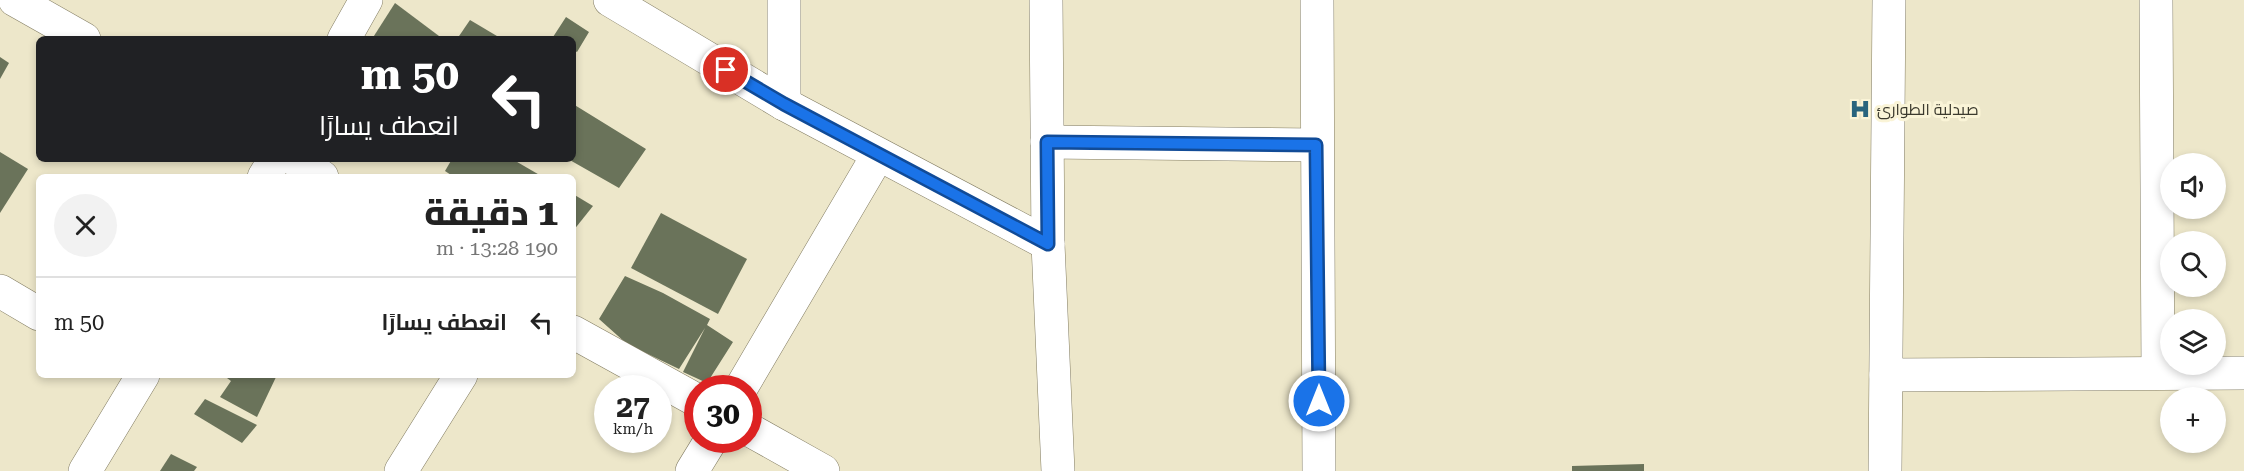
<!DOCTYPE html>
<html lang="ar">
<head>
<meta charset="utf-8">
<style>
  :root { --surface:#fff; --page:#f2f2f2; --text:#222; --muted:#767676; --line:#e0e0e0 }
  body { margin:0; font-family:"Roboto Serif",Cairo,serif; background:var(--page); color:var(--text); direction:rtl; height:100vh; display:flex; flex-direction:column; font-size:22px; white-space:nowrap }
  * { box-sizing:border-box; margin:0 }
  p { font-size:20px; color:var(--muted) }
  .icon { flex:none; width:33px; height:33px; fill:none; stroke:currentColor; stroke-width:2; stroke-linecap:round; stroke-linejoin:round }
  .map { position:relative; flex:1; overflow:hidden; direction:ltr }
  .panel { position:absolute; left:36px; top:174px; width:540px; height:204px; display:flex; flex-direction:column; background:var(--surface); border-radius:9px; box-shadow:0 3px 9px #0003; direction:rtl }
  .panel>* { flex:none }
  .hud { position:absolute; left:36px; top:36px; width:540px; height:126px; border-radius:9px; box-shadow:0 3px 9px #0003; direction:rtl; background:#202124; color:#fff; overflow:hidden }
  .tools { position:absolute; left:2160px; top:153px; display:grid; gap:12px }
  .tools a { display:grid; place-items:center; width:66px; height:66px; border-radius:50%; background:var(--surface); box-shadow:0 3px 9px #0003; font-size:30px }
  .speed { position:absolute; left:594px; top:375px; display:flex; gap:12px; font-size:30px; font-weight:700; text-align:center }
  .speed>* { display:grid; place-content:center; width:78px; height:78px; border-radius:50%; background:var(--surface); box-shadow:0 3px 9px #0003; line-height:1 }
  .speed small { font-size:15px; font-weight:400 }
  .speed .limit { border:9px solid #d22; background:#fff; color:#111 }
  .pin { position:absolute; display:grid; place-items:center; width:51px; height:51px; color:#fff; margin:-26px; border:3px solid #fff; border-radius:50%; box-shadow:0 2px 6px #0007 }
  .me { position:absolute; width:66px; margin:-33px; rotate:0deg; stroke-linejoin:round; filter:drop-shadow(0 0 4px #0008) }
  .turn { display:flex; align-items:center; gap:21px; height:126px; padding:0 18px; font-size:27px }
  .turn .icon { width:78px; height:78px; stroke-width:2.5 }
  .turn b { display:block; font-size:42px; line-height:51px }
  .round { display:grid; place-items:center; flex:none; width:63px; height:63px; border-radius:32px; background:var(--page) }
  .summary { display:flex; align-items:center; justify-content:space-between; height:102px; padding:0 18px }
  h1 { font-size:36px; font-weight:800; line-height:45px }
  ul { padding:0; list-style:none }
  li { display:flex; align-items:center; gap:18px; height:90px; padding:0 18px; border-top:2px solid var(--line) }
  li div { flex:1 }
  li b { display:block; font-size:22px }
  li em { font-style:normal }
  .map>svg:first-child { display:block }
</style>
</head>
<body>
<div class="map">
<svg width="2244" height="471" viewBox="0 0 2244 471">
  <rect width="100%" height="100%" fill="#ede7ca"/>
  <g fill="#6a735a">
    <polygon points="395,3 443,39 372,39"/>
    <polygon points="566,17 589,32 577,52 573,50 573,39 553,37"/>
    <polygon points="470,20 502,39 457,39"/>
    <polygon points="0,57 9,63 0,79"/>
    <polygon points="573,104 646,149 619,188 568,159 573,159"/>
    <polygon points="0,152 28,169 0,213"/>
    <polygon points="452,159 512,159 543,177 454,177 445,171"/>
    <polygon points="573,194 593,206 573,231"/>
    <polygon points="661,213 747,259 718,314 631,268"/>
    <polygon points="625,276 663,293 710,319 707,325 733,342 707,383 683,372 705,328 679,369 627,344 599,319"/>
    <polygon points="223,375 277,375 257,417 220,397 231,381"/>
    <polygon points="205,399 257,425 242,443 194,414"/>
    <polygon points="171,454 197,467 194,471 160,471"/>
    <polygon points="1644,464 1644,471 1572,471 1572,466"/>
  </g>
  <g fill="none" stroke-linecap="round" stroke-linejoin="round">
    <g stroke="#827c62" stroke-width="34">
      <g id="minor">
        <polyline points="15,0 84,39"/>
        <polyline points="610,0 784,104 1048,244"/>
        <polyline points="784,0 784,104"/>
        <polyline points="1046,0 1048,244 1058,471"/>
        <polyline points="1317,0 1319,471"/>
        <polyline points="2156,0 2158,373"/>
        <polyline points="344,39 366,0"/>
        <polyline points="1047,142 1316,145"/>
        <polyline points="294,159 322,177"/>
        <polyline points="264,177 275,159"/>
        <polyline points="0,291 39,314"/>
        <polyline points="573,332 698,401"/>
        <polyline points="1886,375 2244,373"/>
        <polyline points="741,388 878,155"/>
        <polyline points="748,429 823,471"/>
        <polyline points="85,471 143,375"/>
        <polyline points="401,471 461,375"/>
        <polyline points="692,471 711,440"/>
        <polyline points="1885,471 1889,0"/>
      </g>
    </g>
    <use href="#minor" stroke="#fff" stroke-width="33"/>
  </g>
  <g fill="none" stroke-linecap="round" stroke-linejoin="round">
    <g stroke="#114b97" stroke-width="15">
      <polyline id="route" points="726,70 784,104 1048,244 1047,142 1316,145 1319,401"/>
    </g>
    <use href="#route" stroke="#1a73e8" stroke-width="10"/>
  </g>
  <defs>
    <g id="hospital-bare" transform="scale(1.62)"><path d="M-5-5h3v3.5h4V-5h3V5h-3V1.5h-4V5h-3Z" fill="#29647d" stroke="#faf4d7" stroke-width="2.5" paint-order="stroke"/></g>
  </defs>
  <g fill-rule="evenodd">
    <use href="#hospital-bare" x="1860" y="109"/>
  </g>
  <g text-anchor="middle" stroke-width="6" stroke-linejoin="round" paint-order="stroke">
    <g font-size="16" fill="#3c3a2e" stroke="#faf4d7" text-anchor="start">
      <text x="1877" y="115">صيدلية الطوارئ</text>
    </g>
  </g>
</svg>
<div class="tools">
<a><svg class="icon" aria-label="sound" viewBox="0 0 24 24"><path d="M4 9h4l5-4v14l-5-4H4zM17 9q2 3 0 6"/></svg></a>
<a><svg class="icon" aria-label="search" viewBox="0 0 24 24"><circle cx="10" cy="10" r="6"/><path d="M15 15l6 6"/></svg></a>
<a><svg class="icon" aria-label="layers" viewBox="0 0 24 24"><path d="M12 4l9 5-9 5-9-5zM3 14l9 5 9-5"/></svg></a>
<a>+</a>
</div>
<div class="speed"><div>27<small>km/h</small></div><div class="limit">30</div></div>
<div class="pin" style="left:726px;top:70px;background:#d93025"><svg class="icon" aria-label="arrive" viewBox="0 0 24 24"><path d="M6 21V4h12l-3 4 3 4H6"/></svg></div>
<svg class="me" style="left:1319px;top:401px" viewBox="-20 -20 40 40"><circle r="17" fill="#1a73e8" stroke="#fff" stroke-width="3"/><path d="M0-11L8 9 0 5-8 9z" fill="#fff"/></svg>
<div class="hud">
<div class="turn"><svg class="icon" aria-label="left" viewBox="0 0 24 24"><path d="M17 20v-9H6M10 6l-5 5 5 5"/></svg><div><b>50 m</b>انعطف يسارًا</div></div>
</div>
<section class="panel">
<div class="summary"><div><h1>1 دقيقة</h1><p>190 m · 13:28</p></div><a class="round"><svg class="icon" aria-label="close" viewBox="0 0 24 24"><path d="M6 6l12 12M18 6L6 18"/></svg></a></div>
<ul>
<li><svg class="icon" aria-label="left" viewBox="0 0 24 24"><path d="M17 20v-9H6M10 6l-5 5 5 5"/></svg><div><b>انعطف يسارًا</b></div><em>50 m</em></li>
</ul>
</section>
</div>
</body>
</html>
